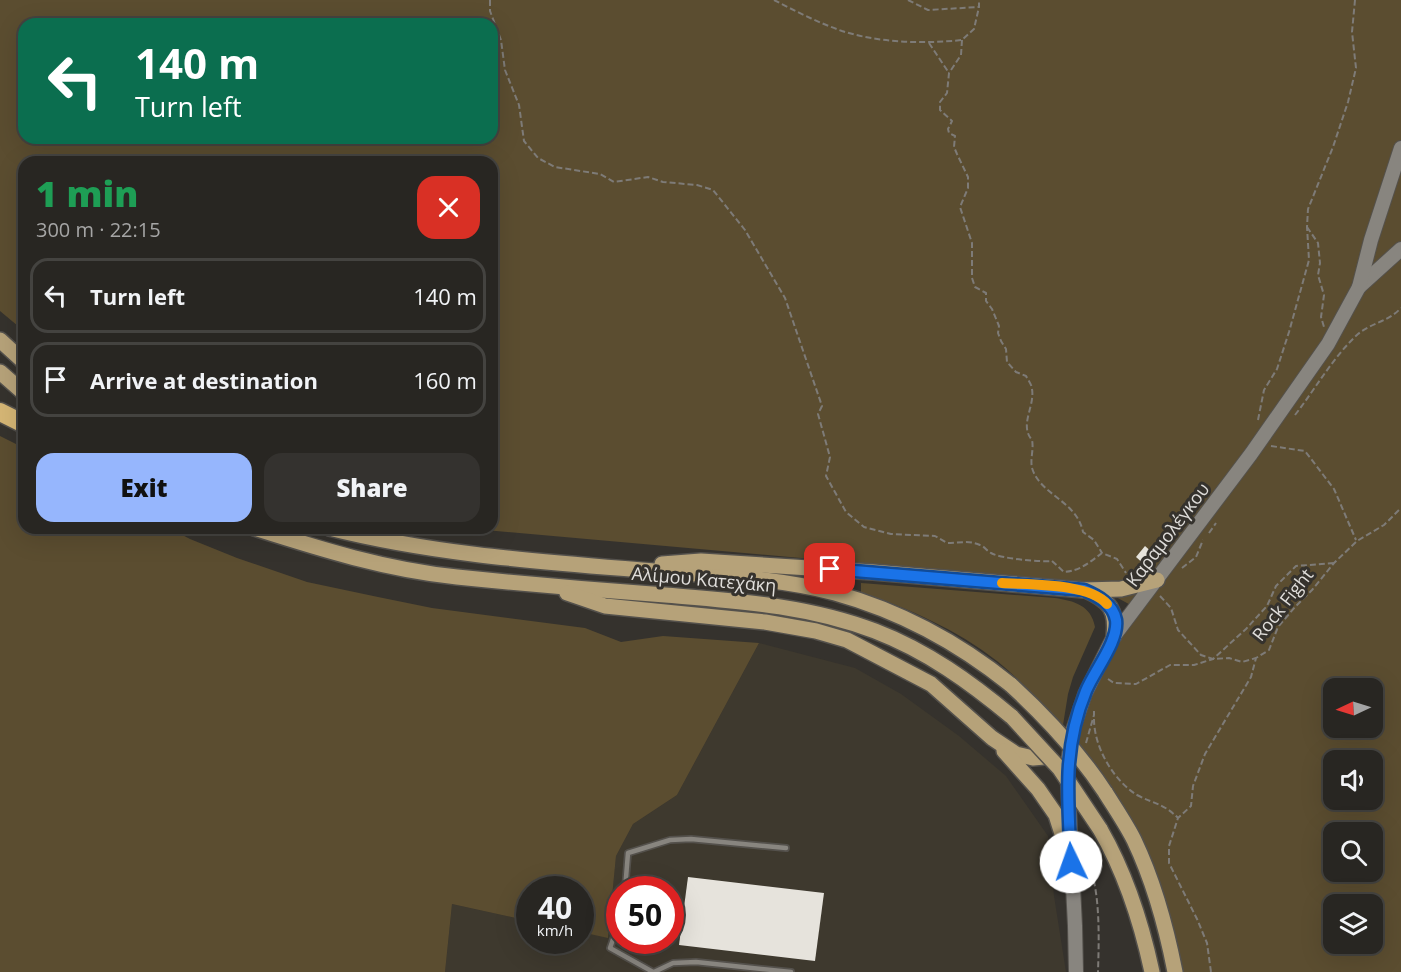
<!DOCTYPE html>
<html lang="en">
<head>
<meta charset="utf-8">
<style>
  :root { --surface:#282622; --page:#34322f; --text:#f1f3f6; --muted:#a5a5a5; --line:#444340; --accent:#96b6fd }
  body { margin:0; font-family:"Open Sans",sans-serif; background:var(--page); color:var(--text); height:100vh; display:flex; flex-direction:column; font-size:22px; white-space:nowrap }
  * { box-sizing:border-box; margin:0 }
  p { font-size:20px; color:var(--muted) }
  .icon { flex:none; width:33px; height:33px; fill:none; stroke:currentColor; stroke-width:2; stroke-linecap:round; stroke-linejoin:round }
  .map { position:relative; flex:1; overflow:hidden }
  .panel { position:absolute; left:18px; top:156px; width:480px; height:378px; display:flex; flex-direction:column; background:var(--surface); border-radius:18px; box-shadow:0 6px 24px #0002,0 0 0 2px var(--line) }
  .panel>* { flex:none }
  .guide { position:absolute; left:18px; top:18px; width:480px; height:126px; border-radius:18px; box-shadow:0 6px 24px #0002,0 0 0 2px var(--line); background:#0b6e4f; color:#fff; overflow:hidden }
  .needle { width:39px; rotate:266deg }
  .buttons { position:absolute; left:1323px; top:678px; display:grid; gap:12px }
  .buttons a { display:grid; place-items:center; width:60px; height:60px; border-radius:12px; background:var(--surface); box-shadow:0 6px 24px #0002,0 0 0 2px var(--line); font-size:30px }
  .speed { position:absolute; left:516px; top:876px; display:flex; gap:12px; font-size:30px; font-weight:700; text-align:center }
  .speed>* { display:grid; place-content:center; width:78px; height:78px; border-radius:50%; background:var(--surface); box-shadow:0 6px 24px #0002,0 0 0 2px var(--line); line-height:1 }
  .speed small { font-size:15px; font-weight:400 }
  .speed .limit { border:9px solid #d22; background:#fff; color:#111 }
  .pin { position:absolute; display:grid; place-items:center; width:51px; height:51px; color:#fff; margin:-26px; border-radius:12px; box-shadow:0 3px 9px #0006 }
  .me { position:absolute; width:66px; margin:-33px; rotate:357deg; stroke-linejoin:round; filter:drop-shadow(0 0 4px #0008) }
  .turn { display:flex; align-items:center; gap:21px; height:126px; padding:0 18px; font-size:27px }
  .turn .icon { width:78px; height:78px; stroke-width:2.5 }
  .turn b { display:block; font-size:42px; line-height:51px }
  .round { display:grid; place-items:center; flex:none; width:63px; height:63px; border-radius:18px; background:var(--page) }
  .overview { display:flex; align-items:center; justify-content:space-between; height:102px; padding:0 18px }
  h1 { font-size:36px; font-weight:800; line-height:45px; color:#1e9e55 }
  .cta { display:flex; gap:12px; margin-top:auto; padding:12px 18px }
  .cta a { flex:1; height:69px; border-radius:18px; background:var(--accent); color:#111; font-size:24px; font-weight:800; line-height:69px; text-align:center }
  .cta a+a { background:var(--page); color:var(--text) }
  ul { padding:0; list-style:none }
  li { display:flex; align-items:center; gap:18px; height:75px; margin:0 12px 9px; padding:0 6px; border:3px solid var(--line); border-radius:18px }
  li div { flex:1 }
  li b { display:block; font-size:22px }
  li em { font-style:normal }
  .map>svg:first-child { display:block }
</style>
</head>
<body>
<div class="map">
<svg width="1401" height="972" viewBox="0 0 1401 972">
  <rect width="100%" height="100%" fill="#35322d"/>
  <path fill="#3e392e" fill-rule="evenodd" d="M 759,643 L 855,668 L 901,694 L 959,736 L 1006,776 L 1048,836 L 1054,896 L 1066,972 L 445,972 L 452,904 L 529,921 L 530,940 L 580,940 L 581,932 L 608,937 L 616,856 L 633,824 L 677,795 ZM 620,890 L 670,890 L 670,940 L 620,940 Z"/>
  <g fill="#5b4d30" fill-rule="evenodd">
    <path d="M 0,0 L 1401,0 L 1401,972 L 1180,972 L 1161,894 L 1075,741 L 1079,722 L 1116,639 L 1138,609 L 1092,584 L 463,528 L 492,528 L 492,162 L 24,162 L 24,331 L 0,311 ZM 24,24 L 492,24 L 492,138 L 24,138 ZM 1334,688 L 1372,688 L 1372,728 L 1334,728 ZM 1334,760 L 1372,760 L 1372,800 L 1334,800 ZM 1334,832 L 1372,832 L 1372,872 L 1334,872 ZM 1334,904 L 1372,904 L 1372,944 L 1334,944 Z"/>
    <polygon points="0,436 24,448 24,528 169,528 190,539 237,558 307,582 378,597 432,608 585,628 621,642 663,636 759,643 677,795 633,824 616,856 608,938 581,932 580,890 530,890 529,921 452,904 445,972 0,972"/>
    <path d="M 861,583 L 1055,598 C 1074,601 1091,605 1095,627 L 1073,677 L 1068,694 L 1063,725 C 1041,704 1021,680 997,661 C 956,629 909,609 861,592 Z"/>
  </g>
  <g fill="#e6e3dc">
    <polygon points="1145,546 1155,555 1146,566 1136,557"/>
    <polygon points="688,877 824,893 815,961 679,945"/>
  </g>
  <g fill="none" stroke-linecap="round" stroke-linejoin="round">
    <g stroke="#54514c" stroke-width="8">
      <g id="lane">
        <polyline points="625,890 628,853 670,840 691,839 786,848"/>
        <polyline points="620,919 610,948 653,972"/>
        <polyline points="654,972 673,963 696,962 791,972"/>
      </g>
    </g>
    <g stroke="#54514c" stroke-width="16">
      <g id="secondary">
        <polyline points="1359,287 1401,249"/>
        <polyline points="1076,972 1075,926 1067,768 1073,730 1085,694 1114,636 1251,454 1328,344 1359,287 1371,240 1401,148"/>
      </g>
    </g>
    <g stroke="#54514c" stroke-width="18">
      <g id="primary">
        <polyline points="0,340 24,362"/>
        <polyline points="0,372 24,393"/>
        <path d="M 254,528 C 320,549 387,570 457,577 C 526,584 595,590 665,595 C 736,601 807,605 875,631 C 927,651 970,682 1012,717"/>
        <path d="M 329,528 C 436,555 545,562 654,571 C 714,576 776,577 835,593 C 900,611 959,643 1011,685"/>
        <polyline points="662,564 701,561 873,572 1084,590 1121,589 1157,580"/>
        <path d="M 1086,590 C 1110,601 1117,610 1114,636"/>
        <polyline points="567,593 605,606 765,622 816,631 847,640 931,684 992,738 1016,754 1033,758 1044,757"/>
        <polyline points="1004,751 1038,789 1056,815 1071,862"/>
        <path d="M 1105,792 C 1115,808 1126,824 1134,840 C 1154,882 1166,926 1175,972"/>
        <path d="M 1100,829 C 1126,874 1141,921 1152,972"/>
      </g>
    </g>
    <g stroke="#54514c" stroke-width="21">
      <polyline id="highway" points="0,412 24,424"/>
    </g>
    <g stroke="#7e7b77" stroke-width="2" stroke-dasharray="6 3" stroke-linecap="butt">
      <path d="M 490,0 L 490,11 L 501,40 L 505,70 L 519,105 L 524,141 L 538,158 L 555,167 L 600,174 L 614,182 L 648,177 L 663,182 L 697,185 L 713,190 L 745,230 L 785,298 L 822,406 L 818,414 L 830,457 L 826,476 L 846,512 L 864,527 L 891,534 L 935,536 L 947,543 C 958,543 969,540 980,545 C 984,546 987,551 991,553 C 1002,559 1040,562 1052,561 L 1064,572 C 1080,571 1090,562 1102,553 L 1117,559 L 1126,573"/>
      <path d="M 774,0 C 795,11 819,23 842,31 C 880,43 922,44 962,40 L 974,29 L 979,7"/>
      <polyline points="908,0 928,10 979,7 979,0"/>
      <path d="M 962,40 L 961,55 L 949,73 L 947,93 L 940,102 L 940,110 L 952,121 L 948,129 L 949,133 L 955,136 L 954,147 L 957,154 L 968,177 L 968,188 L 960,207 L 972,243 L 972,278 L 975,287 L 986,293 L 986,301 L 992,309 L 999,326 L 998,333 L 1001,341 L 1006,349 L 1007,362 L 1016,372 L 1026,376 C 1028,380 1032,385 1032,389 C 1035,407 1019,425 1032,440 C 1034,449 1030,459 1032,468 C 1040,495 1077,501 1083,532 L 1094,540 L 1102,553"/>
      <polyline points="929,43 949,73"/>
      <polyline points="1307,227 1318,243 1320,263 1318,275 1324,295 1321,317 1324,327"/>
      <path d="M 1295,415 C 1316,388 1333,357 1358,334 C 1371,323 1388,322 1401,308"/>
      <polyline points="1258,420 1264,390 1277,369 1289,332 1309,260 1307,227 1308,209 1333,147 1348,102 1356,68 1352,32 1355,0"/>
      <polyline points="1271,446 1305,451 1334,489 1356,540"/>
      <polyline points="1209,533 1216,523"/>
      <polyline points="1182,568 1196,557 1203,540"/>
      <polyline points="1160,596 1171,608 1178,630 1201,655 1213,659 1229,658 1242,662 1256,658"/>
      <polyline points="1108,679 1114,683 1136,684 1170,665 1194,665 1213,659 1246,629 1267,606 1276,586 1296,566 1334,563"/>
      <path d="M 1094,719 C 1094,747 1113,780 1137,795 C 1154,804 1163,803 1178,818"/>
      <polyline points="1086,743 1094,715 1094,708"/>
      <path d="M 1085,855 C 1101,885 1099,937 1098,972"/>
      <polyline points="1211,972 1207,943 1197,919 1169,863 1169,846 1178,818 1191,806 1193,786 1205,754 1251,677 1256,658 1269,650 1278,627 1295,607 1312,590 1334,563 1357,541 1384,525 1401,508"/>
    </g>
    <use href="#lane" stroke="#88857f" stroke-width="4.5"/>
    <use href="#secondary" stroke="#88857f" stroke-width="14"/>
    <use href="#primary" stroke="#b6a279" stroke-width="15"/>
    <use href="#highway" stroke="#d5b675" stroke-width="18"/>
    <g stroke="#54514c" stroke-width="18" stroke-linecap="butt">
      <g id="primary-bridge">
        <path d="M 1011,685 C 1047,718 1078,751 1105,792"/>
        <polyline points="1012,717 1060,769 1100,829"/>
      </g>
    </g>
    <use href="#primary-bridge" stroke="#b6a279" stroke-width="15"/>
  </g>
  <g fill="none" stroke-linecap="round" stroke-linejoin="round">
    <g stroke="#114b97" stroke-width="15">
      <path id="route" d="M 830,569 L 1084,590 C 1098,596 1113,604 1116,620 C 1119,641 1094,671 1086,691 C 1062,749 1068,800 1071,862"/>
    </g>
    <use href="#route" stroke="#1a73e8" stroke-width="10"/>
    <path stroke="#f59e0b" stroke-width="10" d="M 1002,583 C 1030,585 1089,583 1107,604"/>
  </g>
  <g text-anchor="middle" stroke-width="6" stroke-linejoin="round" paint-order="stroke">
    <g font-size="18" fill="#e0dedb" stroke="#35322d">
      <text transform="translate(1168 535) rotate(-53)" y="6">Καραμολέγκου</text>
      <text transform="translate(704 580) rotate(5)" y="6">Αλίμου Κατεχάκη</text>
      <text transform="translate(1283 605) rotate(-52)" y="6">Rock Fight</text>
    </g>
  </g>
</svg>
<div class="buttons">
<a><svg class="needle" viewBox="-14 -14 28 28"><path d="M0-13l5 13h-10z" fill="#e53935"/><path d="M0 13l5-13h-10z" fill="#a5a5a5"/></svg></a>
<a><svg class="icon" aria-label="sound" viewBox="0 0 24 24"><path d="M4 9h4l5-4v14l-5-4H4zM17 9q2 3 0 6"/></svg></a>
<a><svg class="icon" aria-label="search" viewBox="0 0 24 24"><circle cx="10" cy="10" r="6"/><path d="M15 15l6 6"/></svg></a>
<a><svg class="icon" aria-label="layers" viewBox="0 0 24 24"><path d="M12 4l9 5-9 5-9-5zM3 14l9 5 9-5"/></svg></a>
</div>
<div class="speed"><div>40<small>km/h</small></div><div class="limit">50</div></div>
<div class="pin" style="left:830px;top:569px;background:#d93025"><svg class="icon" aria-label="arrive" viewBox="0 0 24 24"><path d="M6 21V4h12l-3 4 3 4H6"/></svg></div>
<svg class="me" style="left:1071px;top:862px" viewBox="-20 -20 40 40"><circle r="19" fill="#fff"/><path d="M0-13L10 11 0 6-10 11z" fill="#1a73e8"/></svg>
<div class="guide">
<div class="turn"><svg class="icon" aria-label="left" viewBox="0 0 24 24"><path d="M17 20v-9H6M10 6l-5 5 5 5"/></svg><div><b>140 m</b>Turn left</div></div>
</div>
<section class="panel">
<div class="overview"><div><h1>1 min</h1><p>300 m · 22:15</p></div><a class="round" style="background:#d93025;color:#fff"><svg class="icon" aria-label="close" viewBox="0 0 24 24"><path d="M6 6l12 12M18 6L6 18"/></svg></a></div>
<ul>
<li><svg class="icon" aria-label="left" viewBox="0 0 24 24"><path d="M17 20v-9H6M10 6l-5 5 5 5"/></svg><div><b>Turn left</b></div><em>140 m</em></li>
<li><svg class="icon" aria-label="arrive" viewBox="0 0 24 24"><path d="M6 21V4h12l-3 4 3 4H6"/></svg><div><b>Arrive at destination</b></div><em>160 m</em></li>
</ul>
<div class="cta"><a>Exit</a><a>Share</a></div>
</section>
</div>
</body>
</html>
